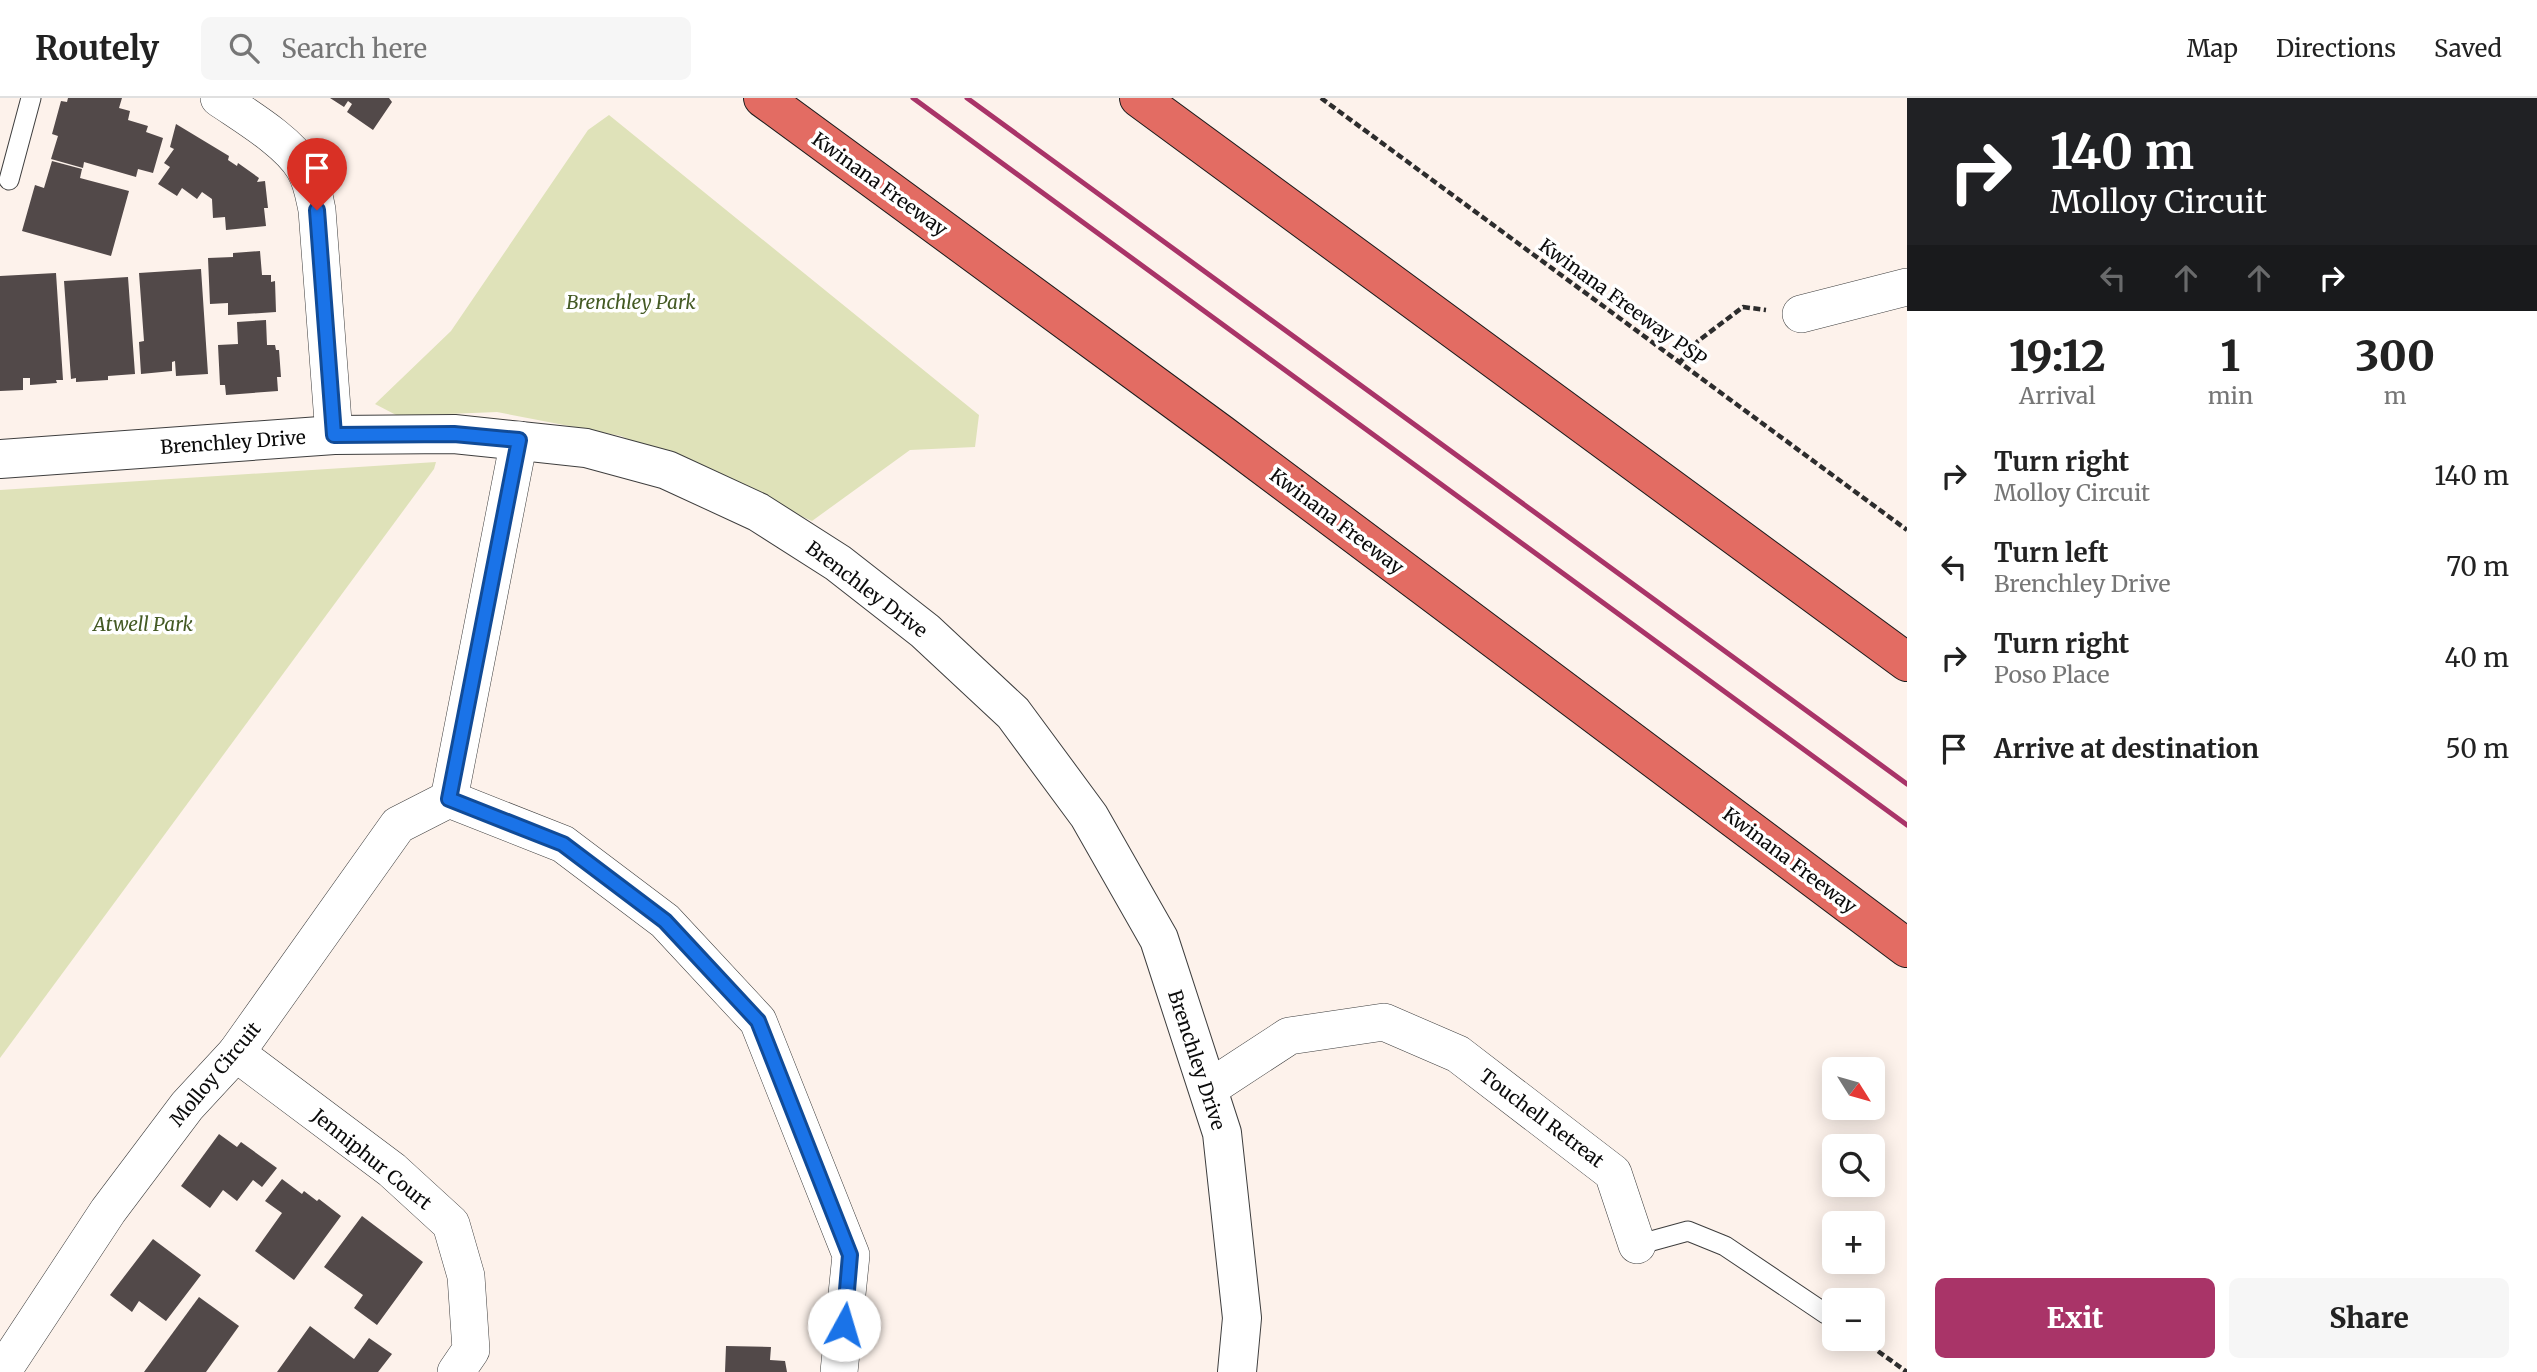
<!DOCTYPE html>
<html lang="en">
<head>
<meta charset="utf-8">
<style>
  :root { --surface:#fff; --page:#f6f6f6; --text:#222; --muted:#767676; --line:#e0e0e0; --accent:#a93468 }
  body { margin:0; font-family:Merriweather,serif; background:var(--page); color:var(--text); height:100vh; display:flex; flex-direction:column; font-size:26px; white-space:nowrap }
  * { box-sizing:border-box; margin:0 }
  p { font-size:23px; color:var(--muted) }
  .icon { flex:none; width:38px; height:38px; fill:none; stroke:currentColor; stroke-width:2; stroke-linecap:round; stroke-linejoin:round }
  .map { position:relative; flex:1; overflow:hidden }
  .details { display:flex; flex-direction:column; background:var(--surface); width:630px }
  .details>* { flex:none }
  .top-card { background:#202124; color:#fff; overflow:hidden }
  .needle { width:46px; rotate:127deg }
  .tools { position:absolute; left:1822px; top:959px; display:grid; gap:14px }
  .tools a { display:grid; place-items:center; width:63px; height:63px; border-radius:10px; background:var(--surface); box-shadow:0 4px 18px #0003; font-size:35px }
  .pin { position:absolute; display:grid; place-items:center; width:60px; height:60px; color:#fff; margin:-72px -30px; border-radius:50% 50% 50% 0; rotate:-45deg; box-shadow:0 0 7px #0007 }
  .pin .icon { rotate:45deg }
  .me { position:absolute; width:77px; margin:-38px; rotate:6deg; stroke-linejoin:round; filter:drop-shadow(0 0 5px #0008) }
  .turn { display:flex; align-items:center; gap:24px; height:147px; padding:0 28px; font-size:32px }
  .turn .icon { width:91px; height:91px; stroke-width:2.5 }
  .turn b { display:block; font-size:49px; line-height:60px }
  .lanes { display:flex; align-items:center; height:66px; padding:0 28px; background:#0003; justify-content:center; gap:35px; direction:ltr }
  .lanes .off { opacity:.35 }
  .eta { display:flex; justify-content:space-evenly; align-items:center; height:119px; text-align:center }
  .eta b { font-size:42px; font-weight:800; line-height:49px }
  .primary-button { display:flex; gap:14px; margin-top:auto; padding:14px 28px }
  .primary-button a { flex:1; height:80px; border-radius:10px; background:var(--accent); color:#fff; font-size:28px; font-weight:800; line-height:80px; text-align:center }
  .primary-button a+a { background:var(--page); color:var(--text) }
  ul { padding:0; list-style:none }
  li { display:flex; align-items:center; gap:21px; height:91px; padding:0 28px }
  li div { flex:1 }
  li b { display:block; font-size:26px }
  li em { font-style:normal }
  header { display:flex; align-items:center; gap:42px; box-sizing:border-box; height:98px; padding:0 35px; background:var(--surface); border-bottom:2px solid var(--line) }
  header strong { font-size:33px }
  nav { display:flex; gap:38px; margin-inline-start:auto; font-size:24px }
  .search { width:490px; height:63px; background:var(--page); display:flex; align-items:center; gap:18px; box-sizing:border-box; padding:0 24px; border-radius:10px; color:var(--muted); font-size:26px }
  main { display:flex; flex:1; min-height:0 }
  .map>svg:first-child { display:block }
</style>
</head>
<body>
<header>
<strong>Routely</strong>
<div class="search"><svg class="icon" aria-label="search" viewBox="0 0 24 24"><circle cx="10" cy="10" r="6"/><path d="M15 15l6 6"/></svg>Search here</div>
<nav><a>Map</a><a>Directions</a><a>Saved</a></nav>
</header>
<main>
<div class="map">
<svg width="1907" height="1274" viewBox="0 0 1907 1274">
  <rect width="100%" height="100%" fill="#fdf2eb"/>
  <g fill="#dfe2b9">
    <polygon points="609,17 979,317 975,349 910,352 812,423 621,338 497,314 398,318 375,306 451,233 588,32"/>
    <polygon points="436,364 434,371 0,960 0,392"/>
  </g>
  <g fill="#524949">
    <polygon points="68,0 122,0 119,10 130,13 128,22 148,28 146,34 163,40 153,75 138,71 136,79 84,64 83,70 51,61 58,38 52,36 61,3 67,4"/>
    <polygon points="330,0 389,0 392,4 373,32 347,14 352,6 348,3 344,9"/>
    <polygon points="176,26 229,58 228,62 237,68 238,65 259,80 257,84 265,83 268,110 264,110 266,128 226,132 225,119 213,120 212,101 202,94 197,101 182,90 177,98 158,86 170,69 164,65 174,51 170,49"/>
    <polygon points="52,63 82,71 80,80 129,93 111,158 22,133 35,87 44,90"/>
    <polygon points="260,153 262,177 271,177 271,184 275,183 276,214 228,217 228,205 210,206 208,160 233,159 233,155"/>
    <polygon points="201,171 208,276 176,278 175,263 172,264 172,273 141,276 139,244 144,243 139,175"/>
    <polygon points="56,175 63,282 56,282 57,285 30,287 30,280 23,280 23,292 0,293 0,178"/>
    <polygon points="128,179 135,276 108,278 108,282 76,284 76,280 71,281 64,183"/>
    <polygon points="266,222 267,247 275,247 276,252 279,252 281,279 277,279 278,293 226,297 225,287 220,287 218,247 238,246 237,224"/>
    <polygon points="219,1036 237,1049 241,1044 277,1070 262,1089 253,1082 237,1103 223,1092 210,1110 181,1088"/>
    <polygon points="282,1081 302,1096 304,1093 317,1103 319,1101 341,1118 294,1182 255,1153 282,1115 265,1103"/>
    <polygon points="362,1118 423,1164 377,1227 354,1210 363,1197 324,1169"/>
    <polygon points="153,1141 201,1177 166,1223 139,1203 132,1214 110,1197"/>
    <polygon points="199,1199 239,1228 206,1274 144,1274"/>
    <polygon points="310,1228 354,1261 369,1240 392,1256 378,1274 277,1274"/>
    <polygon points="726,1248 771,1249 770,1262 785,1263 787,1274 725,1274"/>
  </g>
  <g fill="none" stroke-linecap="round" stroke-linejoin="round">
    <g stroke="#3e3e3e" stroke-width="21">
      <g id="service">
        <polyline points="9,82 31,0"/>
        <polyline points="1637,1147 1688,1133 1725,1148 1826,1216"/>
      </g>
    </g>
    <g stroke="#3e3e3e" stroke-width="38">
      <g id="minor">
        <path d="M 219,0 C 245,18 288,43 304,70 C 312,83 314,98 317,112 L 334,337"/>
        <polyline points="1801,216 1907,189"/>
        <polyline points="449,701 519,342"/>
        <polyline points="236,955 392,1072 451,1126 466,1178 471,1252 456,1274"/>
        <polyline points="1208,991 1289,938 1384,924 1458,956 1613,1075 1637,1147"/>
        <polyline points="2,1274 108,1113 187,1008 236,955 398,727 449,701 563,746 665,823 758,923 851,1157 839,1274"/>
      </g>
    </g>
    <g stroke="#3e3e3e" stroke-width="40">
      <polyline id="tertiary" points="0,361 334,337 454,336 586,350 667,372 758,414 838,465 925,533 1013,615 1089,718 1159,841 1222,1035 1242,1220 1237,1274"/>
    </g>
    <g stroke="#1c1c1c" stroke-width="40">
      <g id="motorway">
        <polyline points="763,0 1221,336 1907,850"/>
        <polyline points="1139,0 1907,564"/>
      </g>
    </g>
    <g stroke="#2d2d2d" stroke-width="4.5" stroke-dasharray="7 3.5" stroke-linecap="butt">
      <polyline points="1321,0 1907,432"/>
      <polyline points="1680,264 1698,243 1743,209 1766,212"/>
      <polyline points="1861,1241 1907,1274"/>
    </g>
    <use href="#service" stroke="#fff" stroke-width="19"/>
    <use href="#minor" stroke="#fff" stroke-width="37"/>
    <use href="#tertiary" stroke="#fff" stroke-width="38"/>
    <use href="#motorway" stroke="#e36c63" stroke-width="38"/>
    <g stroke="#a93468" stroke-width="5">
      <polyline points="913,0 1907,727"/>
      <polyline points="967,0 1907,686"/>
    </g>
  </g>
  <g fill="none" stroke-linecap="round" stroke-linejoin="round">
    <g stroke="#114b97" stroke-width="18">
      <polyline id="route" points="317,112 334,337 454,336 519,342 449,701 563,746 665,823 758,923 850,1157 844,1227"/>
    </g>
    <use href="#route" stroke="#1a73e8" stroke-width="12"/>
  </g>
  <g text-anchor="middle" stroke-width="7" stroke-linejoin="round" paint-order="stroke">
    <g font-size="19" fill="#0b0b0b" stroke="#fff">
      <text transform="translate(880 86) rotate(36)" y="7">Kwinana Freeway</text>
      <text transform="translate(1623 204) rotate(36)" y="7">Kwinana Freeway PSP</text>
      <text transform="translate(233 344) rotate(-4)" y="7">Brenchley Drive</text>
      <text transform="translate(1337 423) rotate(37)" y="7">Kwinana Freeway</text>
      <text transform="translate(867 491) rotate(37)" y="7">Brenchley Drive</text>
      <text transform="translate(1790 762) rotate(37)" y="7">Kwinana Freeway</text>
      <text transform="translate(1197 962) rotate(72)" y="7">Brenchley Drive</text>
      <text transform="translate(215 976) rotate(-50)" y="7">Molloy Circuit</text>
      <text transform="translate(1542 1020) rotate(37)" y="7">Touchell Retreat</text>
      <text transform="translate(372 1061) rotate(39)" y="7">Jenniphur Court</text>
    </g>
    <g font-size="19" font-style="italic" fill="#445a24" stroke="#fff">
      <text x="631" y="211">Brenchley Park</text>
      <text x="143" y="533">Atwell Park</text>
    </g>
  </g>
</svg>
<div class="tools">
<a><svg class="needle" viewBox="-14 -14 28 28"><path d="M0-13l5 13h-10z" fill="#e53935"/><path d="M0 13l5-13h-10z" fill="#767676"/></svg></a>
<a><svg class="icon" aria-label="search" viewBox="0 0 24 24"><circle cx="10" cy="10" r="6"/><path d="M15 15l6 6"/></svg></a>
<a>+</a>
<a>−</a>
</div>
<div class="pin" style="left:317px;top:112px;background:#d93025"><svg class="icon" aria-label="arrive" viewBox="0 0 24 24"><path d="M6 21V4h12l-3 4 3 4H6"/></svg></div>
<svg class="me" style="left:844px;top:1227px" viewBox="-20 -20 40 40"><circle r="19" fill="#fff"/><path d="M0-13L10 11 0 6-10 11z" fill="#1a73e8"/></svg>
</div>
<section class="details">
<div class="top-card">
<div class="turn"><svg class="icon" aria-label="right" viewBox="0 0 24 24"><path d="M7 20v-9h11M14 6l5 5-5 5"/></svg><div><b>140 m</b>Molloy Circuit</div></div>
<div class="lanes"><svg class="icon off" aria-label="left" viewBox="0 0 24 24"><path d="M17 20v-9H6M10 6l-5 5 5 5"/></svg><svg class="icon off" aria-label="ahead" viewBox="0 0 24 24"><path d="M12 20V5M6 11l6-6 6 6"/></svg><svg class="icon off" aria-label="ahead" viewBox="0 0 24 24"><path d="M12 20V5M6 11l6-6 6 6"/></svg><svg class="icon" aria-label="right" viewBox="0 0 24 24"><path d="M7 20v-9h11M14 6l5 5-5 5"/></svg></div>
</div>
<div class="eta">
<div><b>19:12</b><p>Arrival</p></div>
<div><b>1</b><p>min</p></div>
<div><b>300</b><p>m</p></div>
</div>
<ul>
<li><svg class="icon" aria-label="right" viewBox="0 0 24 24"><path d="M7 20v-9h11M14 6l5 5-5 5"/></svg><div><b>Turn right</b><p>Molloy Circuit</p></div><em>140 m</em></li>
<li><svg class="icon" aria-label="left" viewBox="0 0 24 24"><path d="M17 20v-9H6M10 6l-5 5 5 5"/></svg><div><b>Turn left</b><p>Brenchley Drive</p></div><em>70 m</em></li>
<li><svg class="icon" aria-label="right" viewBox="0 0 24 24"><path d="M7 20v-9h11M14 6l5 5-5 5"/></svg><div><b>Turn right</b><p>Poso Place</p></div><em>40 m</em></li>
<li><svg class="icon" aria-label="arrive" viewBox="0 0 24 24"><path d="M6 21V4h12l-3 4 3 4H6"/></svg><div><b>Arrive at destination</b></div><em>50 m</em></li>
</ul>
<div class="primary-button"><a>Exit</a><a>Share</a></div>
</section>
</main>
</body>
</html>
